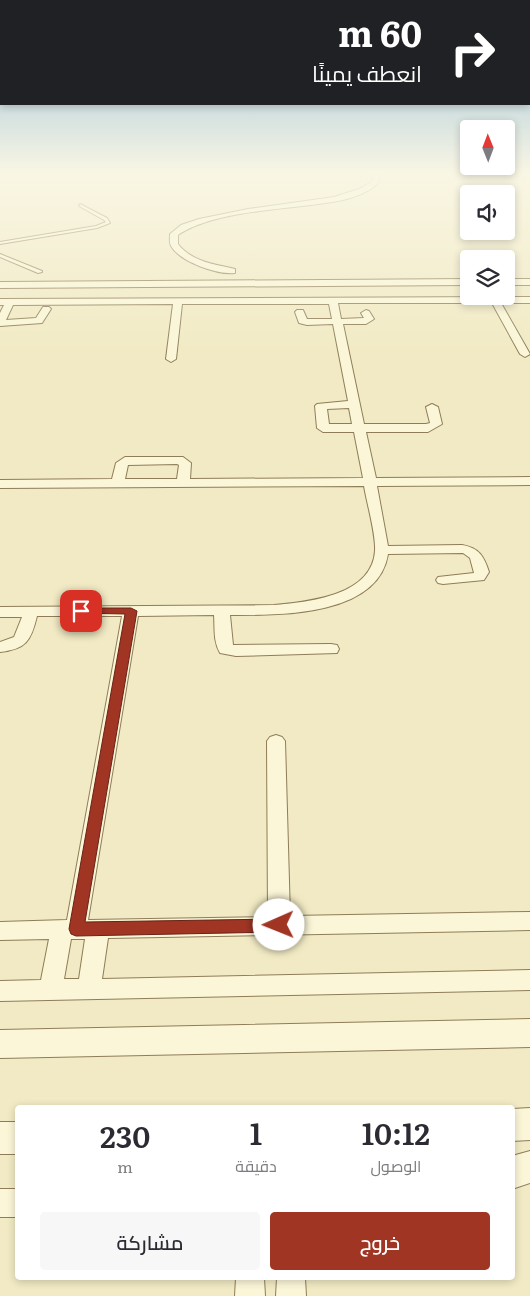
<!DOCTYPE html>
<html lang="ar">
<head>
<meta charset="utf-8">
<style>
  :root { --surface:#fff; --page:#f7f7f7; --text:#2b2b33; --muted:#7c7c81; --accent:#a13524 }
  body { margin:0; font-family:Literata,Cairo,serif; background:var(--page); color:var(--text); direction:rtl; height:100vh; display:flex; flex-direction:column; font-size:19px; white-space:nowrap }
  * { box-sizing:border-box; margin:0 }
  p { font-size:16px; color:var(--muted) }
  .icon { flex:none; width:28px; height:28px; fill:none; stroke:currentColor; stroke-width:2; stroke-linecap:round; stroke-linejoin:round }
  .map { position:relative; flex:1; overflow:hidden; direction:ltr }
  .details { position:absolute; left:15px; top:1105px; width:500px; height:175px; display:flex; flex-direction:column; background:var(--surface); border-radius:5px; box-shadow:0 2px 8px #0003; direction:rtl }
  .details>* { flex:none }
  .guide { position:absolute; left:0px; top:0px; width:530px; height:105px; box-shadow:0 2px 8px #0003; direction:rtl; background:#202124; color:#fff; overflow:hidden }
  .needle { width:32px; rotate:359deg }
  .tools { position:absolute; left:460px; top:120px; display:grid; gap:10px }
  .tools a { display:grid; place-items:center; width:55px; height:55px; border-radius:5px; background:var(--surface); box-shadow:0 2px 8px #0003; font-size:25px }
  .pin { position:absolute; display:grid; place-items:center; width:42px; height:42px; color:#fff; margin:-21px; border-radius:10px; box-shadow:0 2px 8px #0006 }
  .me { position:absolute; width:55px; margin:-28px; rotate:269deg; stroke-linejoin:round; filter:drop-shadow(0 0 4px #0008) }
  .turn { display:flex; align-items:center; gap:18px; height:105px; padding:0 25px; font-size:22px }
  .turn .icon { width:65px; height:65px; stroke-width:2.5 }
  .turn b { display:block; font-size:35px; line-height:42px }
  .eta { display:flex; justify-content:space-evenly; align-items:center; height:85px; text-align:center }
  .eta b { font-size:30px; font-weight:600; line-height:35px }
  .cta { display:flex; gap:10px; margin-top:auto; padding:10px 25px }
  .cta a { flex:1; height:58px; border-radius:5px; background:var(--accent); color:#fff; font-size:20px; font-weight:600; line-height:58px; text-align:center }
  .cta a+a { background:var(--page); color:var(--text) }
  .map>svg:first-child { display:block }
</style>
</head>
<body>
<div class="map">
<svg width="530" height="1296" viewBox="0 0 530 1296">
  <rect width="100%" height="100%" fill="#f1eac4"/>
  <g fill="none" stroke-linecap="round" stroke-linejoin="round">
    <g stroke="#8e7d58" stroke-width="2">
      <g id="service">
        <polygon points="80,204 107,218 110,223 97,228 0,244 0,242 96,226 106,222 104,220 79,206"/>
        <polygon points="0,254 42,271 42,272 38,273 0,257"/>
      </g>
    </g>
    <g stroke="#8e7d58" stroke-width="2">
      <g id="minor">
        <path d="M 367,172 L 374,172 L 379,178 L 379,182 C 363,199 334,202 311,205 C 273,210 210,213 178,235 L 178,244 C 192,262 214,264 235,269 L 235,273 C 218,275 180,262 171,246 C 169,242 170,238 170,234 L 181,225 L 199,219 L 248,209 L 334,197 L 359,189 L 373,181 L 373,178 Z"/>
        <path d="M 530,297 L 530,303 L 501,303 L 530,354 L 525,357 L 520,354 L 492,303 L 338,303 L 341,319 L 364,318 L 361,313 L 366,310 L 369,311 L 374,319 L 366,324 L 343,324 L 364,424 L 426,424 L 430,423 L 426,407 L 432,404 L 438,407 L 442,424 L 428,432 L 366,432 L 376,478 L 530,477 L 530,485 L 377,486 L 388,546 L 462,545 C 479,548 484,556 489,572 L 484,580 L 443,584 L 438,583 L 436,580 L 438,577 L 474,573 L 470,558 L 463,553 L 388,554 C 378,617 278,615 230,615 L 233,645 L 331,644 L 337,645 L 339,649 L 337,653 L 236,656 L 220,653 C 213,641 215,628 214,615 L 138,616 L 88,920 L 268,917 L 267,741 L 270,737 L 276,735 L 282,737 L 285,741 L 290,916 L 530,912 L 530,930 L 108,938 L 102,979 L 530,970 L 530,990 L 0,1001 L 0,981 L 41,980 L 49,939 L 0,940 L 0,922 L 67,920 L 122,616 L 37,616 C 31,641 26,649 0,652 L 0,642 L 14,637 L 22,617 L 0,617 L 0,607 L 274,605 C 308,602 372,596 375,551 C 376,534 367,504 364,486 L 0,488 L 0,480 L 112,479 L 116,463 L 125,457 L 183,457 L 191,463 L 190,479 L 363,478 L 354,432 L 323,432 L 317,428 L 315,406 L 317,404 L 348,401 L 333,324 L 307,325 L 299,323 L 295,312 L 297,310 L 303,310 L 307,319 L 332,319 L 329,304 L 182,304 L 176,359 L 171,362 L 166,359 L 173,304 L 13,305 L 6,320 L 36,318 L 43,307 L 49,307 L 51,309 L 42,323 L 0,326 L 0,313 L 4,305 L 0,305 L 0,299 ZM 349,408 L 352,424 L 329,424 L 327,409 ZM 177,464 L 179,465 L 177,479 L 125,479 L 128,465 ZM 71,939 L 85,939 L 79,979 L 64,979 Z"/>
        <rect x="0" y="1189" width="18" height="28"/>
        <polygon points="236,1278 264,1278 265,1296 235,1296"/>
        <polygon points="277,1278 305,1278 306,1296 276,1296"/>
      </g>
    </g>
    <g stroke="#8e7d58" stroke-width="2">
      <g id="tertiary">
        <polygon points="469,279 469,285 0,288 0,282"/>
        <rect x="506" y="279" width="24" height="6"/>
        <polygon points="530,1019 530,1047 0,1058 0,1030"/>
        <polygon points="530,1108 530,1140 512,1141 512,1109"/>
        <rect x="0" y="1122" width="18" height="32"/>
        <polygon points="530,1151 530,1183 512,1189 512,1156"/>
      </g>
    </g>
    <use href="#service" fill="#fbf6d8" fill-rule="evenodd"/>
    <use href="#minor" fill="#fbf6d8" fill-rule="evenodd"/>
    <use href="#tertiary" fill="#fbf6d8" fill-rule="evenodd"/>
  </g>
  <linearGradient id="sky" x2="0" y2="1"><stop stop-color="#8dbad8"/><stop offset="0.49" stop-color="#f9f6e4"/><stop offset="1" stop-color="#f9f6e4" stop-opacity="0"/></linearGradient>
  <rect width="530" height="354" fill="url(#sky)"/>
  <polygon fill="#a13524" stroke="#692217" points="81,608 131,608 137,611 85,922 279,919 284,921 286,925 284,930 279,932 76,936 71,934 69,929 125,614 77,613 76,611"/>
</svg>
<div class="tools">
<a><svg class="needle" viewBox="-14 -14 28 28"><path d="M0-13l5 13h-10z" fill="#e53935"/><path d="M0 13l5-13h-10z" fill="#7c7c81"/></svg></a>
<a><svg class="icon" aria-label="sound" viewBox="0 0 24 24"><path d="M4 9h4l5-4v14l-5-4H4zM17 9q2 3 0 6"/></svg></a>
<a><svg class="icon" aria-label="layers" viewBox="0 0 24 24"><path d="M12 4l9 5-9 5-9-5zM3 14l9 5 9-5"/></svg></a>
</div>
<div class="pin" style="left:81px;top:611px;background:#d93025"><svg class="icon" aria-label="arrive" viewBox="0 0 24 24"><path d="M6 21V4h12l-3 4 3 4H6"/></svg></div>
<svg class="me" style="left:279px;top:925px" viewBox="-20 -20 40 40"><circle r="19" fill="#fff"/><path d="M0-13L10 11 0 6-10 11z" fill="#a13524"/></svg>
<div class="guide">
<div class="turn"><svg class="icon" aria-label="right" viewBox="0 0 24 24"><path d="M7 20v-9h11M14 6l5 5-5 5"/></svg><div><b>60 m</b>انعطف يمينًا</div></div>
</div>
<section class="details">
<div class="eta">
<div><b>10:12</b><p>الوصول</p></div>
<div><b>1</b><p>دقيقة</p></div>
<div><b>230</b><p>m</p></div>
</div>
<div class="cta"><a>خروج</a><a>مشاركة</a></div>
</section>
</div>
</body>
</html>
